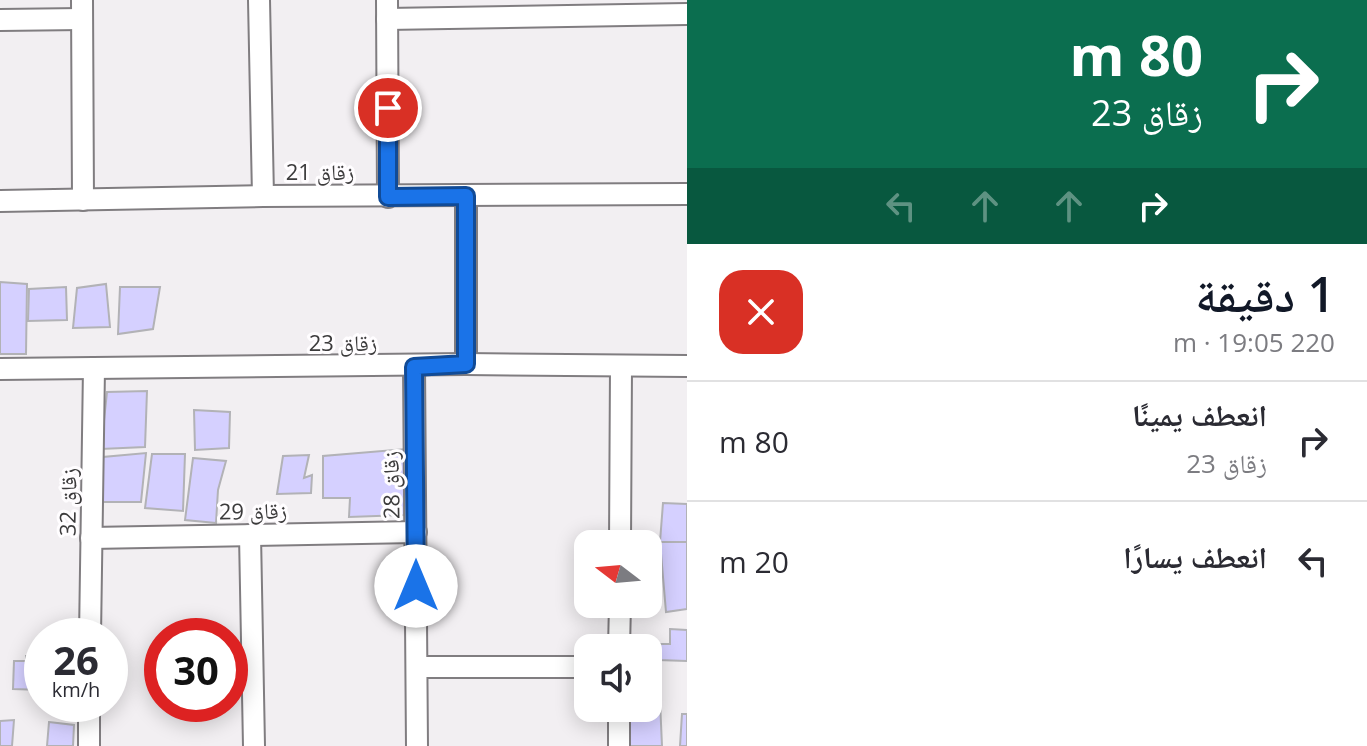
<!DOCTYPE html>
<html lang="ar">
<head>
<meta charset="utf-8">
<style>
  :root { --surface:#fff; --page:#f2f2f3; --text:#2b2b33; --muted:#7c7c81; --line:#e1e1e2; --accent:#111827 }
  body { margin:0; font-family:"Open Sans","Noto Naskh Arabic",sans-serif; background:var(--page); color:var(--text); direction:rtl; height:100vh; display:flex; flex-direction:column; font-size:30px; white-space:nowrap }
  * { box-sizing:border-box; margin:0 }
  p { font-size:26px; color:var(--muted) }
  .icon { flex:none; width:44px; height:44px; fill:none; stroke:currentColor; stroke-width:2; stroke-linecap:round; stroke-linejoin:round }
  .map { position:relative; flex:1; overflow:hidden; direction:ltr }
  .sheet { display:flex; flex-direction:column; background:var(--surface); width:680px }
  .sheet>* { flex:none }
  .top-card { background:#0b6e4f; color:#fff; overflow:hidden }
  .needle { width:52px; rotate:286deg }
  .controls { position:absolute; left:574px; top:530px; display:grid; gap:16px }
  .controls a { display:grid; place-items:center; width:88px; height:88px; border-radius:16px; background:var(--surface); box-shadow:0 4px 20px #0003; font-size:40px }
  .speed { position:absolute; left:24px; top:618px; display:flex; gap:16px; font-size:40px; font-weight:700; text-align:center }
  .speed>* { display:grid; place-content:center; width:104px; height:104px; border-radius:50%; background:var(--surface); box-shadow:0 4px 20px #0003; line-height:1 }
  .speed small { font-size:20px; font-weight:400 }
  .speed .limit { border:12px solid #d22; background:#fff; color:#111 }
  .pin { position:absolute; display:grid; place-items:center; width:68px; height:68px; color:#fff; margin:-34px; border:4px solid #fff; border-radius:50%; box-shadow:0 2px 8px #0007 }
  .me { position:absolute; width:88px; margin:-44px; rotate:0deg; stroke-linejoin:round; filter:drop-shadow(0 0 6px #0008) }
  .turn { display:flex; align-items:center; gap:28px; height:168px; padding:0 32px; font-size:36px }
  .turn .icon { width:104px; height:104px; stroke-width:2.5 }
  .turn b { display:block; font-size:56px; line-height:68px }
  .lanes { display:flex; align-items:center; height:76px; padding:0 32px; background:#0003; justify-content:center; gap:40px; direction:ltr }
  .lanes .off { opacity:.35 }
  .round { display:grid; place-items:center; flex:none; width:84px; height:84px; border-radius:24px; background:var(--page) }
  .overview { display:flex; align-items:center; justify-content:space-between; height:136px; padding:0 32px }
  h1 { font-size:48px; font-weight:600; line-height:60px; color:var(--accent) }
  ul { padding:0; list-style:none }
  li { display:flex; align-items:center; gap:24px; height:120px; padding:0 32px; border-top:2px solid var(--line) }
  li div { flex:1 }
  li b { display:block; font-size:30px }
  li em { font-style:normal }
  main { display:flex; flex:1; min-height:0 }
  .map>svg:first-child { display:block }
</style>
</head>
<body>
<main>
<section class="sheet">
<div class="top-card">
<div class="turn"><svg class="icon" aria-label="right" viewBox="0 0 24 24"><path d="M7 20v-9h11M14 6l5 5-5 5"/></svg><div><b>80 m</b>زقاق 23</div></div>
<div class="lanes"><svg class="icon off" aria-label="left" viewBox="0 0 24 24"><path d="M17 20v-9H6M10 6l-5 5 5 5"/></svg><svg class="icon off" aria-label="ahead" viewBox="0 0 24 24"><path d="M12 20V5M6 11l6-6 6 6"/></svg><svg class="icon off" aria-label="ahead" viewBox="0 0 24 24"><path d="M12 20V5M6 11l6-6 6 6"/></svg><svg class="icon" aria-label="right" viewBox="0 0 24 24"><path d="M7 20v-9h11M14 6l5 5-5 5"/></svg></div>
</div>
<div class="overview"><div><h1>1 دقيقة</h1><p>220 m · 19:05</p></div><a class="round" style="background:#d93025;color:#fff"><svg class="icon" aria-label="close" viewBox="0 0 24 24"><path d="M6 6l12 12M18 6L6 18"/></svg></a></div>
<ul>
<li><svg class="icon" aria-label="right" viewBox="0 0 24 24"><path d="M7 20v-9h11M14 6l5 5-5 5"/></svg><div><b>انعطف يمينًا</b><p>زقاق 23</p></div><em>80 m</em></li>
<li><svg class="icon" aria-label="left" viewBox="0 0 24 24"><path d="M17 20v-9H6M10 6l-5 5 5 5"/></svg><div><b>انعطف يسارًا</b></div><em>20 m</em></li>
</ul>
</section>
<div class="map">
<svg width="687" height="746" viewBox="0 0 687 746">
  <rect width="100%" height="100%" fill="#f2eff2"/>
  <g fill="#d5d0ff" stroke="#b2b2b6" stroke-width="2">
    <polygon points="0,282 27,284 26,354 0,354"/>
    <polygon points="106,284 110,327 73,328 77,288"/>
    <polygon points="66,287 67,320 28,321 29,289"/>
    <polygon points="120,287 160,287 153,329 118,334"/>
    <polygon points="147,391 145,447 101,449 107,392"/>
    <polygon points="194,410 230,412 229,448 195,450"/>
    <polygon points="406,449 404,515 349,517 350,498 323,498 323,456"/>
    <polygon points="146,453 141,502 102,502 103,457"/>
    <polygon points="152,454 185,454 183,511 145,508"/>
    <polygon points="309,455 304,478 312,475 311,493 277,494 283,456"/>
    <polygon points="193,458 226,461 218,490 216,523 185,520"/>
    <polygon points="663,503 687,504 687,542 660,542"/>
    <polygon points="660,542 687,542 687,609 666,612"/>
    <polygon points="670,629 687,630 687,661 658,660 658,644 670,644"/>
    <polygon points="26,656 42,656 42,690 13,689 14,661 26,661"/>
    <polygon points="648,701 660,701 662,746 622,746 620,708 648,708"/>
    <polygon points="682,714 687,714 687,746 680,746"/>
    <polygon points="14,720 12,746 0,746 0,721"/>
    <polygon points="49,722 74,725 73,746 47,746"/>
  </g>
  <g fill="none" stroke-linecap="round" stroke-linejoin="round">
    <g stroke="#807d80" stroke-width="24">
      <g id="minor">
        <polyline points="82,0 83,200"/>
        <polyline points="259,0 263,196"/>
        <polyline points="387,0 388,197"/>
        <polyline points="387,19 687,14"/>
        <polyline points="0,20 82,19"/>
        <polyline points="466,196 466,364"/>
        <polyline points="0,201 263,196 687,194"/>
        <polyline points="414,367 417,746"/>
        <polyline points="0,369 465,364 687,366"/>
        <polyline points="250,535 254,746"/>
        <polyline points="91,538 416,532"/>
        <polyline points="620,544 621,367"/>
        <polyline points="90,636 94,368"/>
        <polyline points="619,648 620,604"/>
        <polyline points="417,667 588,667"/>
        <polyline points="89,746 89,704"/>
        <polyline points="619,746 619,708"/>
      </g>
    </g>
    <use href="#minor" stroke="#fff" stroke-width="20"/>
  </g>
  <g fill="none" stroke-linecap="round" stroke-linejoin="round">
    <g stroke="#114b97" stroke-width="20">
      <polyline id="route" points="388,108 388,197 466,196 466,364 414,367 416,586"/>
    </g>
    <use href="#route" stroke="#1a73e8" stroke-width="14"/>
  </g>
  <g text-anchor="middle" stroke-width="6" stroke-linejoin="round" paint-order="stroke">
    <g font-size="22" fill="#3c3b3c" stroke="#fffdff">
      <text x="320" y="180">زقاق 21</text>
      <text x="343" y="351">زقاق 23</text>
      <text transform="translate(391 485) rotate(-91)" y="8">زقاق 28</text>
      <text transform="translate(68 502) rotate(-89)" y="8">زقاق 32</text>
      <text transform="translate(253 511) rotate(-1)" y="8">زقاق 29</text>
    </g>
  </g>
</svg>
<div class="controls">
<a><svg class="needle" viewBox="-14 -14 28 28"><path d="M0-13l5 13h-10z" fill="#e53935"/><path d="M0 13l5-13h-10z" fill="#7c7c81"/></svg></a>
<a><svg class="icon" aria-label="sound" viewBox="0 0 24 24"><path d="M4 9h4l5-4v14l-5-4H4zM17 9q2 3 0 6"/></svg></a>
</div>
<div class="speed"><div>26<small>km/h</small></div><div class="limit">30</div></div>
<div class="pin" style="left:388px;top:108px;background:#d93025"><svg class="icon" aria-label="arrive" viewBox="0 0 24 24"><path d="M6 21V4h12l-3 4 3 4H6"/></svg></div>
<svg class="me" style="left:416px;top:586px" viewBox="-20 -20 40 40"><circle r="19" fill="#fff"/><path d="M0-13L10 11 0 6-10 11z" fill="#1a73e8"/></svg>
</div>
</main>
</body>
</html>
